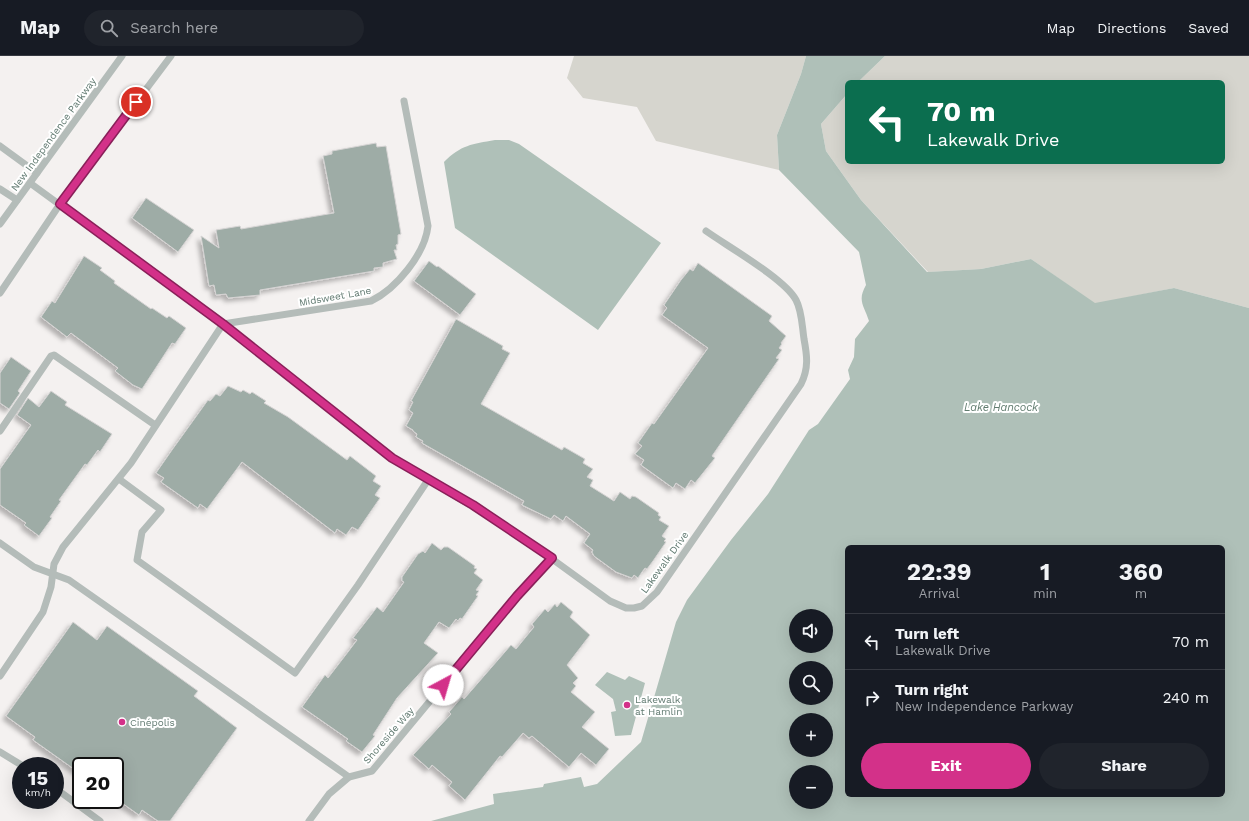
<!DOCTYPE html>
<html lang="en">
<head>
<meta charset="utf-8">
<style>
  :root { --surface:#171b24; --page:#20242c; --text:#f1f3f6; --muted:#9ea1a6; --line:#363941; --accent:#d33189 }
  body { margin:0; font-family:"Work Sans",sans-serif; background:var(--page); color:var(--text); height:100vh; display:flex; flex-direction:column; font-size:15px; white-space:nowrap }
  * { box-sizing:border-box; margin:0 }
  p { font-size:13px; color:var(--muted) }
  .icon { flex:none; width:22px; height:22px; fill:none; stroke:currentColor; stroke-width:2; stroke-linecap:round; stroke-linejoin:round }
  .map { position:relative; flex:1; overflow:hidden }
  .panel { position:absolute; left:845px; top:489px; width:380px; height:252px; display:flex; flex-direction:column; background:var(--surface); border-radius:6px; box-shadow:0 4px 16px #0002 }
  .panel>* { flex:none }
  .banner { position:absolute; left:845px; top:24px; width:380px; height:84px; border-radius:6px; box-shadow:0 4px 16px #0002; background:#0b6e4f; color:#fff; overflow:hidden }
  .tools { position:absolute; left:789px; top:553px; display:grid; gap:8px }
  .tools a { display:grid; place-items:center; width:44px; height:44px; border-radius:50%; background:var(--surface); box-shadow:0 4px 16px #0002; font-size:20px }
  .speed { position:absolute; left:12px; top:701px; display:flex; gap:8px; font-size:20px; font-weight:700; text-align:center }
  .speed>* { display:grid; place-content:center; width:52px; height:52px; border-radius:50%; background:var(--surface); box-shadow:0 4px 16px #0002; line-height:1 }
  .speed small { font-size:10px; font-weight:400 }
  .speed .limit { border:2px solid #111; border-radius:6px; background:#fff; color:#111 }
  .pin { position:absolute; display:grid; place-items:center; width:34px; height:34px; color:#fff; margin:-17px; border:2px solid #fff; border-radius:50%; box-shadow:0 1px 4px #0007 }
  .me { position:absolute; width:44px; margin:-22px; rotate:39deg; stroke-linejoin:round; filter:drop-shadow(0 0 3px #0008) }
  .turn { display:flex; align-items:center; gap:14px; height:84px; padding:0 16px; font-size:18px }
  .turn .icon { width:52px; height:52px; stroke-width:2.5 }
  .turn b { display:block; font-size:28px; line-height:34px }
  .eta { display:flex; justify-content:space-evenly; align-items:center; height:68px; text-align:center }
  .eta b { font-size:24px; font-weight:700; line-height:28px }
  .action { display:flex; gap:8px; margin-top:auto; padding:8px 16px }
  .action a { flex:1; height:46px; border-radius:24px; background:var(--accent); color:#fff; font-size:16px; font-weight:700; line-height:46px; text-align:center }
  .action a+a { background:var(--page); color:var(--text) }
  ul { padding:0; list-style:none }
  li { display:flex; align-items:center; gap:12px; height:56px; padding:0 16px; border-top:1px solid var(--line) }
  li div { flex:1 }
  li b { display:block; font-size:15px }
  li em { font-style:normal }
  header { display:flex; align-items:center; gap:24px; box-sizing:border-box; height:56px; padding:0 20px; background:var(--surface); border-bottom:1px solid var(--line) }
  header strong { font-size:19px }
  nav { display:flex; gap:22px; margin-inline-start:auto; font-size:14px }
  .search { width:280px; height:36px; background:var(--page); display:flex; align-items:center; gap:10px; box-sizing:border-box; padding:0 14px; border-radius:22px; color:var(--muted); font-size:15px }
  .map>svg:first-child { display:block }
</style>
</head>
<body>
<header>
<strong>Map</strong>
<div class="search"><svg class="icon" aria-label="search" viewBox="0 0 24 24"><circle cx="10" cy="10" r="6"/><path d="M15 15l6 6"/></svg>Search here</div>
<nav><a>Map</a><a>Directions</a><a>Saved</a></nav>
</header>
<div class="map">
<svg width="1249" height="765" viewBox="0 0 1249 765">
  <defs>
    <filter id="shadow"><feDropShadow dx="-3.5" dy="3.5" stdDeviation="2" flood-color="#0004"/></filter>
  </defs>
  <rect width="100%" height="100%" fill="#f4f1f0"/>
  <g fill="#d6d5ce">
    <polygon points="574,0 806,0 801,18 777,79 779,114 656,85 637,51 583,42 567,22"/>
    <polygon points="885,0 1249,0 1249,252 1174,232 1095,248 1031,203 981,213 928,216 861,144 826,95 821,68 847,38 847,106 1223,106 1223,26 858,26"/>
  </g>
  <g fill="#afc0b8" fill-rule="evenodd">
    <path d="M 806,0 L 885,0 L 858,26 L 847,26 L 847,38 L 821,68 L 826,95 L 861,144 L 927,216 L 981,213 L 1031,203 L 1095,247 L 1174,232 L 1249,252 L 1249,765 L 431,765 L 494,748 L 493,738 L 543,731 L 544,728 L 581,721 L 584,731 L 597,728 L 641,686 L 676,566 L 687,544 L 731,484 L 768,438 L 809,374 L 818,368 L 850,323 L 848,314 L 854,301 L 855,283 L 869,265 C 864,249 857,245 866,229 L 859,196 L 779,114 L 777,79 L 801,18 ZM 847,491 L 1223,491 L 1223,739 L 847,739 ZM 796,560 L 826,560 L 826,590 L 796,590 ZM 796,612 L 826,612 L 826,642 L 796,642 ZM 796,664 L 826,664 L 826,694 L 796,694 ZM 796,716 L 826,716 L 826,746 L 796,746 Z"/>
    <path d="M 495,84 L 509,84 L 519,88 L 661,187 L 598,274 L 455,172 L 444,106 C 461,89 472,88 495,84 Z"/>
    <polygon points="607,616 625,624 629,620 645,627 631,679 615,680 611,656 616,655 613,643 595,629"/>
  </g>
  <g fill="#9eaca6" stroke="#d5d3d3" filter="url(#shadow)">
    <polygon points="376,87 377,91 386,90 401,178 398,179 398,188 396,189 397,194 394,194 397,203 383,207 383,211 374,212 374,215 260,234 260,239 228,242 226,238 216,239 214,229 209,230 201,180 219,192 216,174 240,170 241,173 334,157 323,100 332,98 332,95"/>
    <polygon points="146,142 194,174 178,196 132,162"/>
    <polygon points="84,200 102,212 100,214 115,225 114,227 134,241 151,253 152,252 167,262 169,260 186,272 175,288 172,287 142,333 133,329 115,315 118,312 71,277 67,281 41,261 52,245 55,247"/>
    <polygon points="429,205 437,211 438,210 476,238 460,259 414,225"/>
    <polygon points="698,207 772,260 769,265 786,280 781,287 782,288 779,292 782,294 776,302 779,303 712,400 715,402 695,427 691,424 685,433 676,427 673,432 641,409 644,404 635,398 642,390 638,387 652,367 654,368 708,292 662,259 667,252 664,249 681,224 690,213 693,215"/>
    <polygon points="456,263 503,290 502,293 510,297 481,348 562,394 564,391 585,403 583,407 593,413 587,421 593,424 590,430 614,445 620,436 630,443 632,440 636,441 659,457 658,459 661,461 659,464 669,470 662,480 666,483 664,485 666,486 653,505 647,513 645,512 642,516 638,522 634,519 632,522 616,516 594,500 592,496 593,494 584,487 590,478 566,460 563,465 554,459 551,463 522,449 524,445 422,387 423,385 416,381 417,378 413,375 413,374 406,370 413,357 409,354 413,346 411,345"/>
    <polygon points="11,301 31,315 18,335 20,337 9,353 0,347 0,317"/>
    <polygon points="228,330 241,336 243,334 250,338 252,336 266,345 264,347 288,361 347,404 350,400 376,420 373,425 381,430 375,439 380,442 358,474 352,471 346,479 337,473 335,477 242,406 207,453 200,448 198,452 161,426 164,422 156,417 172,394 208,344 210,345 216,338 220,340"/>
    <polygon points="51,335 67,346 65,349 112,378 100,396 98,394 87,409 85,408 59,444 61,445 50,461 52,462 39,480 24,469 26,467 0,449 0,413 31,369 17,359 28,342 39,351"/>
    <polygon points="432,487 441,494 444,491 448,491 475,510 474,512 477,513 474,517 483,524 476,534 479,535 476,539 478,540 462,563 460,562 458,565 456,563 449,572 439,566 424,587 438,597 397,642 373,679 375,680 362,696 346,685 348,683 302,651 325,619 328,622 348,596 357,584 353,582 371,559 377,551 383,556 404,526 402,525 402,521 418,498 423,495 425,497"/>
    <polygon points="561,546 573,556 570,561 590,579 567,609 578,622 573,627 576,630 571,636 595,656 582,671 609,693 596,709 581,697 569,711 532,680 529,682 523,677 502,701 500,700 465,744 449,730 452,726 432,709 429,713 413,699 451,658 449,656 462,641 464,643 511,589 516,593 534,571 532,568 545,553 548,556 555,548 557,551"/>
    <polygon points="73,566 97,584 107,570 198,635 194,640 237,672 170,765 158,765 142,754 139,759 115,742 115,710 81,710 81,718 33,684 35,681 6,660"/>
  </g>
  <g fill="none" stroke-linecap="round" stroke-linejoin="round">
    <g stroke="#b4bcb9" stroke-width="7">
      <polyline points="0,90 37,117"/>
      <path d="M 30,127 L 223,268 L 392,402 L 515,476 L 610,545 L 626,552 L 634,552 L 642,550 L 657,536 L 801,328 C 809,312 807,299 804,283 C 802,270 802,255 796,244 C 785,223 727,190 706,175"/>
      <polyline points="0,133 17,144"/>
      <polyline points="0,168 122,0"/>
      <polyline points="0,237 60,148 171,0"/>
      <polyline points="0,375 51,300 54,299 155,369"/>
      <polyline points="119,423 161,454 142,476 137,504 295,617 358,529 428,424"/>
      <polyline points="0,487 34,511 69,524 349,721"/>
      <path d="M 0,620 L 43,556 L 51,531 L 54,508 L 63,491 L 131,407 L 223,268 L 371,245 C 396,233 425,198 428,170 L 404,45"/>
      <polyline points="0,696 23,710"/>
      <polyline points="55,732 100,765"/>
      <polyline points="309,765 329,738 349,721 372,715 517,540 552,502"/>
    </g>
  </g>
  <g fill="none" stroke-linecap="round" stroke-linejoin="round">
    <g stroke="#892059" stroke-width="10">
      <polyline id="route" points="136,46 60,148 223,268 392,402 473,449 552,502 517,540 443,629"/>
    </g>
    <use href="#route" stroke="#d33189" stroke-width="7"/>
  </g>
  <g fill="#d33189" stroke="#fff" stroke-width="1.5">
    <circle cx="627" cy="649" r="4"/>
    <circle cx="122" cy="666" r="4"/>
  </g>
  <g text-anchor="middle" stroke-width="4" stroke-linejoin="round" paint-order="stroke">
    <g font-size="10" fill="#617a71" stroke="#fff">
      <text transform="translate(53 78) rotate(-54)" y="4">New Independence Parkway</text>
      <text transform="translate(335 240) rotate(-10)" y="4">Midsweet Lane</text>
      <text transform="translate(664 506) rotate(-54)" y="4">Lakewalk Drive</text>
      <text transform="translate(388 679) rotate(-49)" y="4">Shoreside Way</text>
    </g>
    <g font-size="10" fill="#617a71" stroke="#fff" text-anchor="start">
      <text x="635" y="647">Lakewalk<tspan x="635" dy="12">at Hamlin</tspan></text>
      <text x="130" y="670">Cinépolis</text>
    </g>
    <g font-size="11" font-style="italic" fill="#617c6f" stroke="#fff">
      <text x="1001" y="355">Lake Hancock</text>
    </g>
  </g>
</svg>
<div class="tools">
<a><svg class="icon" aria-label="sound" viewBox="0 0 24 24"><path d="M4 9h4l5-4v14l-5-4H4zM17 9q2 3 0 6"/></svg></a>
<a><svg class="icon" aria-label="search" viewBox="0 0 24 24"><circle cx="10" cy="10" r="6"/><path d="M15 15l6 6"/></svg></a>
<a>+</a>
<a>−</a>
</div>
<div class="speed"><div>15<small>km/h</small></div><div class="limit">20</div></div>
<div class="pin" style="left:136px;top:46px;background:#d93025"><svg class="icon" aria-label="arrive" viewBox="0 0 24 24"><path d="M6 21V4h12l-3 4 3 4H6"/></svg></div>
<svg class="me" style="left:443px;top:629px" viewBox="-20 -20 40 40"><circle r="19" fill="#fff"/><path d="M0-13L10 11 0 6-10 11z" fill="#d33189"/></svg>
<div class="banner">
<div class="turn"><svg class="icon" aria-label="left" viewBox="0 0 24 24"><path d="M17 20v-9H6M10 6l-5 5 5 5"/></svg><div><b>70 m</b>Lakewalk Drive</div></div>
</div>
<section class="panel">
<div class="eta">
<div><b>22:39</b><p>Arrival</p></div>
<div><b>1</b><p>min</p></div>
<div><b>360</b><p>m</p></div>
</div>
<ul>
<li><svg class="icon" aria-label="left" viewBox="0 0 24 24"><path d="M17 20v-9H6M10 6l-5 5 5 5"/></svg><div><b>Turn left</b><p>Lakewalk Drive</p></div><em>70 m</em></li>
<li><svg class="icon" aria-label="right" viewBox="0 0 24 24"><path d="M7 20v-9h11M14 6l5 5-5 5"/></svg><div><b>Turn right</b><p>New Independence Parkway</p></div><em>240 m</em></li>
</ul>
<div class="action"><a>Exit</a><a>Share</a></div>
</section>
</div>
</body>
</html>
